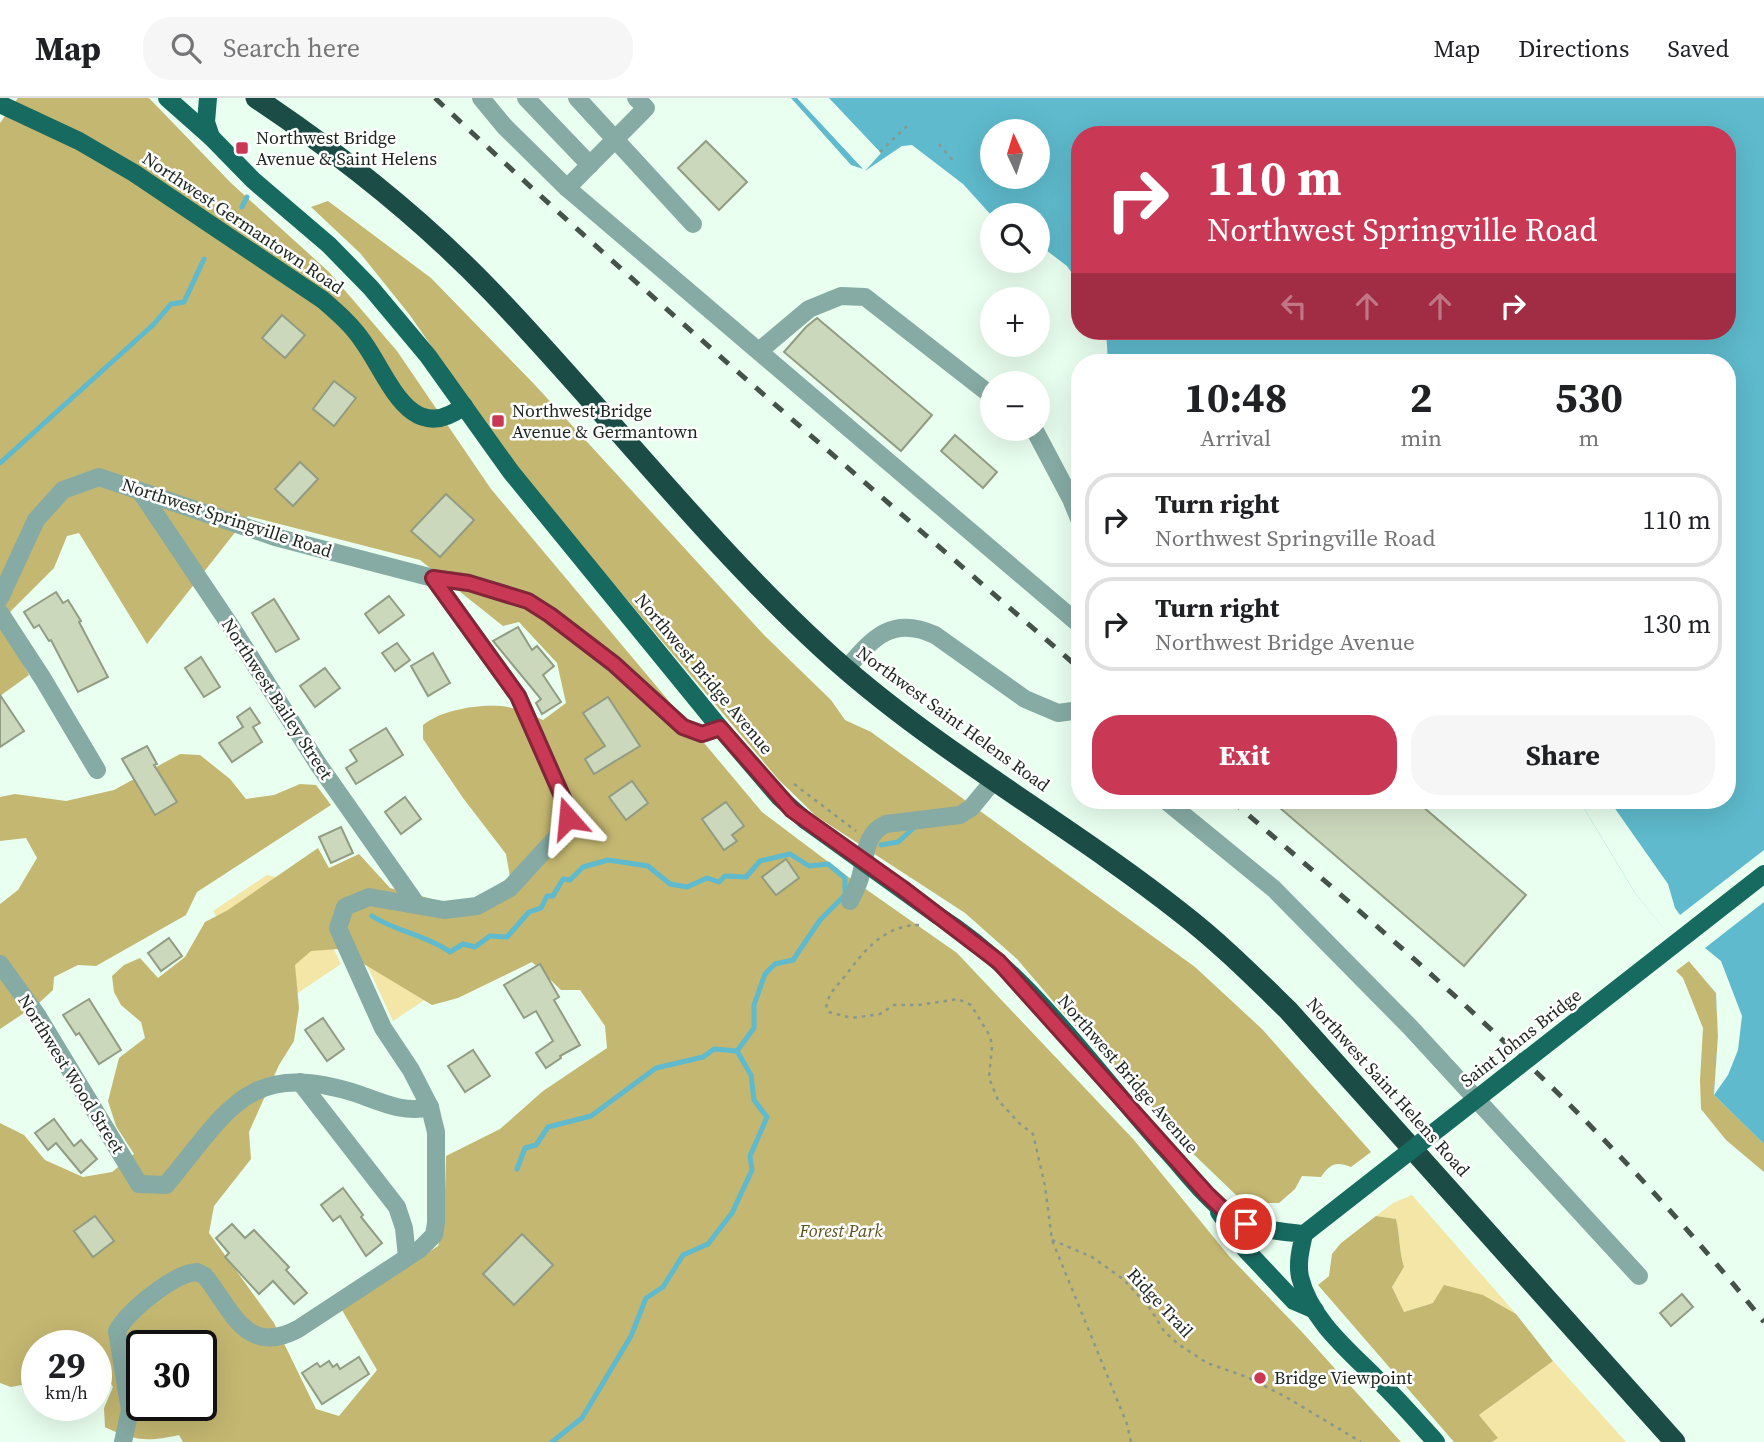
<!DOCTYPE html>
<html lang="en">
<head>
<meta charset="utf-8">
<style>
  :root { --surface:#fff; --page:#f6f6f6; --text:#202124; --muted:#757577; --line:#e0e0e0; --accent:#c93955 }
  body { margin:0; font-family:"Source Serif 4",serif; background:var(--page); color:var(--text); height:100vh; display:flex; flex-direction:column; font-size:26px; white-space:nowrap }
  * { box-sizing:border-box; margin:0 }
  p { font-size:23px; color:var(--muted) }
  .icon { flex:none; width:38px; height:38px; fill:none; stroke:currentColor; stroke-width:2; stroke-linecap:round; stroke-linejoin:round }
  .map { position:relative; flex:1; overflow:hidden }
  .sheet { position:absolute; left:1071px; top:256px; width:665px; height:455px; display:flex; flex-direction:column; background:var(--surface); border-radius:28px; box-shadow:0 7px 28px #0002 }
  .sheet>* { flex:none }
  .hud { position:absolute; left:1071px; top:28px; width:665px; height:214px; border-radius:28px; box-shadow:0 7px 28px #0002; background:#c93955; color:#fff; overflow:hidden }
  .needle { width:46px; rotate:356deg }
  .fabs { position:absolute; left:980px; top:21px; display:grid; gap:14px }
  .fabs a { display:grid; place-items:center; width:70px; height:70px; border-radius:50%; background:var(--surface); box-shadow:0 7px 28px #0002; font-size:35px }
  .speed { position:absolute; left:21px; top:1232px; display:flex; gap:14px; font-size:35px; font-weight:700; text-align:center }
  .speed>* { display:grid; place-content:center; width:91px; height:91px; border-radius:50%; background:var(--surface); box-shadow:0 7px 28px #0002; line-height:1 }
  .speed small { font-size:18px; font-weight:400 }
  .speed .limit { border:4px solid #111; border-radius:10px; background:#fff; color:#111 }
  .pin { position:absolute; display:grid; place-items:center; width:60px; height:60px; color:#fff; margin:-30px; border:4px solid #fff; border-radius:50%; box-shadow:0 2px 7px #0007 }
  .me { position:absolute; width:77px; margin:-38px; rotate:342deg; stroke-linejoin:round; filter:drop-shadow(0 0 5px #0008) }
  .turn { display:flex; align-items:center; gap:24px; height:147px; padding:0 21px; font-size:32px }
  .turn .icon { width:91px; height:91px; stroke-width:2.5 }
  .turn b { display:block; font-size:49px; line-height:60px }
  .lanes { display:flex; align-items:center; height:66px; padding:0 21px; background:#0003; justify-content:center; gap:35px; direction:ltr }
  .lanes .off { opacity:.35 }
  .eta { display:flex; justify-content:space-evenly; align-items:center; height:119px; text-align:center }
  .eta b { font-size:42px; font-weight:700; line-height:49px }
  .button { display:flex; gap:14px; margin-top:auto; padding:14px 21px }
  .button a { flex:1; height:80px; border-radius:28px; background:var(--accent); color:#fff; font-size:28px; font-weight:700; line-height:80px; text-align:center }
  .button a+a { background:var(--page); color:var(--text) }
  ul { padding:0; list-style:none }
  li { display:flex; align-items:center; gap:21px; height:94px; margin:0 14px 10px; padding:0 7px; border:4px solid var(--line); border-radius:28px }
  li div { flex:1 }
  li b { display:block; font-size:26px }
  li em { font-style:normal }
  header { display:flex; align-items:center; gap:42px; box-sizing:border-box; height:98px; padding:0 35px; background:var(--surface); border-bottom:2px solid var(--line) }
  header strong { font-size:33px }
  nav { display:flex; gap:38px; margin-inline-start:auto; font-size:24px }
  .search { width:490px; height:63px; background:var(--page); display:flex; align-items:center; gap:18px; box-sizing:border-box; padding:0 24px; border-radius:28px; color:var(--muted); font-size:26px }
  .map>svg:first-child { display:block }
</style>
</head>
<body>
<header>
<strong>Map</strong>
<div class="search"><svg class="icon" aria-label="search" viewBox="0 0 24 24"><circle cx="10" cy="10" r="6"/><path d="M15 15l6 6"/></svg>Search here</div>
<nav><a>Map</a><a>Directions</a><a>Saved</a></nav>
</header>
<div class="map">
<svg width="1764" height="1344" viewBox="0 0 1764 1344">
  <rect width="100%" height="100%" fill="#e9ffef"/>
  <g fill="#f3e6a6">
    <polygon points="267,777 284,781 324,831 341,866 277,909 213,813"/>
    <polygon points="351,833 447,887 393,923"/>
    <path d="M 1412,1097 L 1516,1216 L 1483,1197 L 1433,1205 L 1404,1214 L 1392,1189 L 1404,1169 C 1399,1153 1400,1137 1396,1121 L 1376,1118 L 1393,1105 Z"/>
    <polygon points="1553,1263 1626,1344 1492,1344 1498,1340 1479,1317"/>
  </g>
  <g fill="#c4b771" fill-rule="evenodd">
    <path d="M 18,0 L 149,0 L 231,85 L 329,174 L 397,253 L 491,391 L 762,714 L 847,778 L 957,855 L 1134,1042 L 1229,1158 L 1302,1234 L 1401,1344 L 183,1344 L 179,1337 C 148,1344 133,1343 105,1329 L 104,1310 L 113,1289 L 96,1261 L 96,1248 L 37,1248 L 37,1284 L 11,1289 L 0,1285 L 0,1025 L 24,1037 L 45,1062 L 83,1079 L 112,1074 L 134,1056 L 116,1028 L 108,1003 L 119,960 L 145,940 L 141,924 L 121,907 L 114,894 L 112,878 L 124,867 L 140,860 L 158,880 L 185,859 L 205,824 L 228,812 L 318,750 L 329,770 L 359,756 L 390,790 L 448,805 L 476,801 L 510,779 L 506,756 L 463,700 L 423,641 L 423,627 C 441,612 477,606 501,608 C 514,609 530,617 543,622 L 566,605 L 557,565 L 519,524 L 503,528 L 420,462 L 248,418 L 147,546 L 79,435 L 67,438 L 54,470 L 0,524 L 29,577 L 0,598 L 0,25 ZM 339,851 L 432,907 L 458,900 L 532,864 L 561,892 L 580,892 L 605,928 L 607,950 L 543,993 L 500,1031 L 446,1058 L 444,1127 L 438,1148 L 342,1212 L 377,1272 L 339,1318 L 316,1311 L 274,1225 L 209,1135 L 214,1108 L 251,1061 L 249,1034 L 279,967 L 294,943 L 299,910 L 295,867 L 311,853 ZM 142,1248 L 201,1248 L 201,1307 L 142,1307 Z"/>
    <path d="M 328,103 L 431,180 L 535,287 L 764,537 L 831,602 L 845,622 L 871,634 L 1195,869 L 1262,931 L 1371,1054 L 1351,1069 C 1336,1063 1330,1066 1321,1079 L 1302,1078 L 1295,1091 L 1279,1105 L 1253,1105 L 1236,1097 L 1183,1046 L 1058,909 L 1017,861 L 965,815 L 816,718 L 778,681 L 517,371 L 409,216 L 360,155 L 311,109 Z"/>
    <polygon points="180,656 200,657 230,681 246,701 274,697 300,686 316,687 331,707 197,794 186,817 96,868 78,867 54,879 53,892 39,905 0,931 0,806 18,792 37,760 26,740 0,743 0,699 15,696 66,703 114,692"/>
    <polygon points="1689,863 1716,895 1718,938 1714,997 1764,1046 1764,1074 1726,1042 1701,1011 1700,982 1703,930 1683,880 1676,873"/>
    <path d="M 1376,1118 L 1396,1121 C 1400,1137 1399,1153 1404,1169 L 1392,1189 L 1404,1214 L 1433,1205 L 1444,1187 L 1483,1197 L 1516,1216 L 1553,1263 L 1479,1317 L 1498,1340 L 1492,1344 L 1454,1344 L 1318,1187 L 1329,1178 L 1332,1156 L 1341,1145 Z"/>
  </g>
  <path fill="#5ebacc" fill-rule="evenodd" d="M 762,0 L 1764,0 L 1764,1046 L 1714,997 L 1718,938 L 1716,895 L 1635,795 L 1579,702 L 1727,702 L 1727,264 L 1092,264 L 1038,163 L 1038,117 L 992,117 L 992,142 C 978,128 921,67 903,73 C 890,77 877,89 865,96 ZM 992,33 L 1038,33 L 1038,79 L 992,79 ZM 1080,37 L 1727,37 L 1727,233 L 1080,233 Z"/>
  <g fill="#e9ffef">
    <polygon points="758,0 791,0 851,67 863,71 797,0 829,0 881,55 865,73 902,48 912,47 963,86 992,118 992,145 970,129 946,101 912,77 900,76 871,97 853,97 841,93 809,60"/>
    <polygon points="1038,146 1067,168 1080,187 1080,233 1106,233 1108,264 1088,264 1030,174 1019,164 1018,163 1038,163"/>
    <polygon points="1579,702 1609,702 1668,786 1675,810 1680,817 1764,752 1764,804 1705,850 1721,863 1742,918 1738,952 1728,977 1714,997 1718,938 1716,895 1689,863 1686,865 1661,833 1663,830 1635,795"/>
  </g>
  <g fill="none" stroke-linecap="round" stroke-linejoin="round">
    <g stroke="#5ebacc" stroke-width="5">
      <polyline points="242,109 247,99"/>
      <polyline points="0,365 154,226 171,206 184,204 204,161"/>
      <polyline points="881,747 898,744 917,727"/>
      <path d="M 372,818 C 397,834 426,837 450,854 L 463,846 L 475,849 L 490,838 L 507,839 L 529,814 L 541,810 L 547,798 L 553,798 L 563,781 L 570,782 L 583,769 L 608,762 L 648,768 L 670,786 L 687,789 L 707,780 L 719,784 L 725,778 L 746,779 L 760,763 L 790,756 L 809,768 L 828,766 L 845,780 L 845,797 L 820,822 L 793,862 L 775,866 L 765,876 L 754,907 L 754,930 L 737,953"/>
      <polyline points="517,1071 525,1050 536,1047 548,1029 591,1018 656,970 703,959 714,951 737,953"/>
      <polyline points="552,1344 582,1320 631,1238 646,1200 663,1189 683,1157 708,1146 732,1115 752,1072 750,1058 767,1019 754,1002 751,977 737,953"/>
    </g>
  </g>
  <g fill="#ccd8bc" stroke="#919c82" stroke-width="2">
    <polygon points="706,43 747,84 719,112 678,70"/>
    <polygon points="282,217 305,237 285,260 262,240"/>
    <polygon points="817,220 932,317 901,353 784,254 806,229"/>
    <polygon points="334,283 356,300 334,328 313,311"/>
    <polygon points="955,337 997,374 983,390 941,353"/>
    <polygon points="300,364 318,381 293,408 275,391"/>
    <polygon points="446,396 474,422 440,459 411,433"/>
    <polygon points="56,494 63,505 68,502 81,523 79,524 108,579 78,594 51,542 49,543 39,527 34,530 24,514"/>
    <polygon points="389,498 404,517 379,535 365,516"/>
    <polygon points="274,501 299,541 276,554 252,515"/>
    <polygon points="518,529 532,552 537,548 554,568 543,577 561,604 542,616 536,605 541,601 493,543"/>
    <polygon points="397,545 410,562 395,573 382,555"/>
    <polygon points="433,555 450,585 428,598 411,568"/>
    <polygon points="201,559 220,589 204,599 185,570"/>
    <polygon points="325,570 340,590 315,609 300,588"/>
    <polygon points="0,597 24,633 0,649"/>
    <polygon points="608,599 640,648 594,676 585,661 605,648 583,615"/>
    <polygon points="250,610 260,625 253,629 262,644 232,664 219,645 243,629 237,619"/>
    <polygon points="386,630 403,657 356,686 346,670 357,663 350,652"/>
    <polygon points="147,648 157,666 154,667 177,704 155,717 122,661"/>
    <polygon points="632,683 648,705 626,722 609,699"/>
    <polygon points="405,699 421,721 401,736 385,714"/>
    <polygon points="1287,702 1415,702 1526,797 1464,868 1280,710"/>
    <polygon points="726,704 744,728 732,737 737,743 724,752 702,721"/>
    <polygon points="341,729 353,755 331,765 319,739"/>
    <polygon points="786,761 799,780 776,797 762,779"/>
    <polygon points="169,840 182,858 161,873 148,855"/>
    <polygon points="540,866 559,899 554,902 580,947 560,958 561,960 546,970 536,955 553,943 536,913 524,920 504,887"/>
    <polygon points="89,901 121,952 99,966 79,935 76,937 63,917"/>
    <polygon points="323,920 344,951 327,963 305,932"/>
    <polygon points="473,952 490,978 465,994 448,968"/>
    <polygon points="54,1021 74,1048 81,1042 97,1061 81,1075 56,1045 48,1052 35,1035"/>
    <polygon points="343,1090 363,1117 361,1119 382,1145 366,1158 340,1118 333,1123 321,1107"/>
    <polygon points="95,1118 114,1143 93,1159 74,1133"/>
    <polygon points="232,1126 245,1140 254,1132 289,1169 286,1172 307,1195 294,1206 273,1183 259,1196 225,1159 229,1155 216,1140"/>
    <polygon points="522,1136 553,1167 514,1207 483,1176"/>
    <polygon points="1682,1196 1693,1209 1671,1228 1660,1215"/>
    <polygon points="359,1259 369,1276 322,1306 302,1275 317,1265 320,1269 329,1263 333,1269 337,1266 340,1271"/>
  </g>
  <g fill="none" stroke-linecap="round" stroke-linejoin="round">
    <g stroke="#88988d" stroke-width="2.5" stroke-dasharray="3.5 5" stroke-linecap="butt">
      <polyline points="939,46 955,65"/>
      <polyline points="880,54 908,27"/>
      <polyline points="794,686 856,733"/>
      <path d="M 919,827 C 884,827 864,853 845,878 C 836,890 829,893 826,910 L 829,914 L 852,920 L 880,916 L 894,907 L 918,907 L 958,901 L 971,907 L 990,938 L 992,948 L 989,980 L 998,1002 L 1020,1026 L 1033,1036 L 1045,1088 L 1052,1142 L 1127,1326 L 1131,1344"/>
      <polyline points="1052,1142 1092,1159 1123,1181 1149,1209 1164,1233 1178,1246 1207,1265 1247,1279 1286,1299 1361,1344"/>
    </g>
    <g stroke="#86aba4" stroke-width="18">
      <polyline points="481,0 505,29 567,90 1080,527"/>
      <polyline points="526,0 590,67"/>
      <polyline points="577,0 693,126"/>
      <polyline points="567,90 646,10 636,0"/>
      <polyline points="759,253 809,211 841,198 865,199 992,298"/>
      <polyline points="1034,331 1071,401 1080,423"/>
      <polyline points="140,393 230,527 318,666 417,807"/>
      <polyline points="0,500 36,422 63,392 99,379 275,439 433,480 469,485 528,503 550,517 614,566 683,629 702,636 720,630"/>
      <polyline points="0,515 43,581 97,672"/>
      <path d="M 846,571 C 873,540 892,517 935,537 L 1025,601 L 1058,615 L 1080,612"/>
      <polyline points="1165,702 1274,791 1410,929 1639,1178"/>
      <path d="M 850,803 C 854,795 859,786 861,776 C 866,757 865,735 886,726 L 960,717 L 971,710 L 995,681"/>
      <path d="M 0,866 L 37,917 L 139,1086 L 166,1087 C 229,1011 248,961 358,996 C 381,1004 405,1016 430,1009"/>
      <polyline points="300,984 397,1109 404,1130 407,1159"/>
      <path d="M 123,1344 L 130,1312 L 117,1233 C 128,1213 174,1175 197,1174 L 205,1178 C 232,1212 246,1259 298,1231 L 420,1151 L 434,1137 L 436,1125 L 436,1034 L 433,1022 L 430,1009 L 411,972 L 383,930 L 338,830 L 345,809 L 369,799 L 444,812 L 477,808 L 510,790 L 565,730 L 567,721 L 566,707 L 518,598 L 433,480"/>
    </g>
    <g stroke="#166a60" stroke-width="18">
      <polyline points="167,0 211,39 253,82 329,147 371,190 428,258 511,374 720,630 779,699 805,722"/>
      <polyline points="208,0 206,24 211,39"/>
      <path d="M 0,6 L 79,43 L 134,75 L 323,202 C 338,215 353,228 364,245 C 389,280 410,349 464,308"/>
      <path d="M 937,817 C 1031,876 1094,973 1168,1054 C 1187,1075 1205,1099 1227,1116 C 1249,1132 1278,1133 1304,1136 C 1301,1150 1297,1164 1300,1179 C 1310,1221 1348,1252 1377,1281 C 1398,1301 1417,1323 1436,1344"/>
      <polyline points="1219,1114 1246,1152 1294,1203 1315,1212"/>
    </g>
    <path stroke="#1b4d46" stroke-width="21" d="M 256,0 C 340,56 422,121 492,194 C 604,311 703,440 822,550 C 930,650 1065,723 1180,814 C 1219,844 1253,878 1288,912 L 1675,1344"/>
    <g stroke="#455249" stroke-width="5" stroke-dasharray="12 12" stroke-linecap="butt">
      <path d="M 435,0 C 644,197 863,382 1080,571"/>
      <path d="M 1231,702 C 1320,779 1411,856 1497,937 C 1593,1026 1683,1122 1764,1224"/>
    </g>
    <g stroke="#166a60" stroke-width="18">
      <polyline points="805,722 937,817"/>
      <polyline points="1304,1136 1764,776"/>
    </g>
  </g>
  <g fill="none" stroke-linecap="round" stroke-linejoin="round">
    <g stroke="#832537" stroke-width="18">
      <polyline id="route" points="568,720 566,707 518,598 433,480 469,485 528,503 550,517 614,566 683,629 702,636 720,630 792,712 902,790 999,864 1207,1096 1228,1116 1246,1126"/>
    </g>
    <use href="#route" stroke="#c93955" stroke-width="12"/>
  </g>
  <g fill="#c93955" stroke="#fff" stroke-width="2.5">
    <rect x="235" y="43" width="14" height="14" rx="3.5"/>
    <rect x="491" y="316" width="14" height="14" rx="3.5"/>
    <circle cx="1260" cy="1280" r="7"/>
  </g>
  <g text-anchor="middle" stroke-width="5" stroke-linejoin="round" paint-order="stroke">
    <g font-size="18" fill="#1b251e" stroke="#fff" text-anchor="start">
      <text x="256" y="46">Northwest Bridge<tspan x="256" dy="21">Avenue &amp; Saint Helens</tspan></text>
      <text x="512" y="319">Northwest Bridge<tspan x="512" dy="21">Avenue &amp; Germantown</tspan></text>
      <text x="1274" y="1286">Bridge Viewpoint</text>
    </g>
    <g font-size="18" fill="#1b251e" stroke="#fff">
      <text transform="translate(243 125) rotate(34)" y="6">Northwest Germantown Road</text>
      <text transform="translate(227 420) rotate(18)" y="6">Northwest Springville Road</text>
      <text transform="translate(704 576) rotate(50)" y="6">Northwest Bridge Avenue</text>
      <text transform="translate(277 601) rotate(57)" y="6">Northwest Bailey Street</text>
      <text transform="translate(953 621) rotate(36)" y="6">Northwest Saint Helens Road</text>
      <text transform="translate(1521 940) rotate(-38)" y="6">Saint Johns Bridge</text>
      <text transform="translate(71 976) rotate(58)" y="6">Northwest Wood Street</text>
      <text transform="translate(1128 976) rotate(49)" y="6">Northwest Bridge Avenue</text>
      <text transform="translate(1388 989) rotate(48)" y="6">Northwest Saint Helens Road</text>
      <text transform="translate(1160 1205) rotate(47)" y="6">Ridge Trail</text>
    </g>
    <g font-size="18" font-style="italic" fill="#5d521e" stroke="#fff">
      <text x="841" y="1139">Forest Park</text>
    </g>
  </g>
</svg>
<div class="fabs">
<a><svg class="needle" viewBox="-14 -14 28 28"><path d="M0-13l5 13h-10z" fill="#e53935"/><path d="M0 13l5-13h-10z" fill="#757577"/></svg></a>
<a><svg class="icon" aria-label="search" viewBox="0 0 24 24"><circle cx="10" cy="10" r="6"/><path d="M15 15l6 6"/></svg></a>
<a>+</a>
<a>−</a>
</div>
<div class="speed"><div>29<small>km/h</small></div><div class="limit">30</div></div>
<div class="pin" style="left:1246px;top:1126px;background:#d93025"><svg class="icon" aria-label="arrive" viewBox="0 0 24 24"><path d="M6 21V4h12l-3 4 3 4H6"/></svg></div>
<svg class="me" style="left:568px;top:720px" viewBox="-20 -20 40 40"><path d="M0-17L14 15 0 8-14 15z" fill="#c93955" stroke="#fff" stroke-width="4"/></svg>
<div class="hud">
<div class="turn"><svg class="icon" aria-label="right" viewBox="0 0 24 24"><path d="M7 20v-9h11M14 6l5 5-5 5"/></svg><div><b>110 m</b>Northwest Springville Road</div></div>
<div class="lanes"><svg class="icon off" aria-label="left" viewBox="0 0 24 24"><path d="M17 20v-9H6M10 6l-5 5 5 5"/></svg><svg class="icon off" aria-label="ahead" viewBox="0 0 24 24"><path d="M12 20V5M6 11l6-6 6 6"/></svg><svg class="icon off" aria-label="ahead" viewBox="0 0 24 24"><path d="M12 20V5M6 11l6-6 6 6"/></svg><svg class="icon" aria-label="right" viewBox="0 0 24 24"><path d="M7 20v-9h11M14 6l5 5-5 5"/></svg></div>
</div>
<section class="sheet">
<div class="eta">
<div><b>10:48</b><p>Arrival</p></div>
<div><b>2</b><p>min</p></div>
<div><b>530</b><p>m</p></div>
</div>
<ul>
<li><svg class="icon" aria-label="right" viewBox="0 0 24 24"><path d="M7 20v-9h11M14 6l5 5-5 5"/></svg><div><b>Turn right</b><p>Northwest Springville Road</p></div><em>110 m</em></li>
<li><svg class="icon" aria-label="right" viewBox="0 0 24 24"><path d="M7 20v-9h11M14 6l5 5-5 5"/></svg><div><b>Turn right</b><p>Northwest Bridge Avenue</p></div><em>130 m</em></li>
</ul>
<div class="button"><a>Exit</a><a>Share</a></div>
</section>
</div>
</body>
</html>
